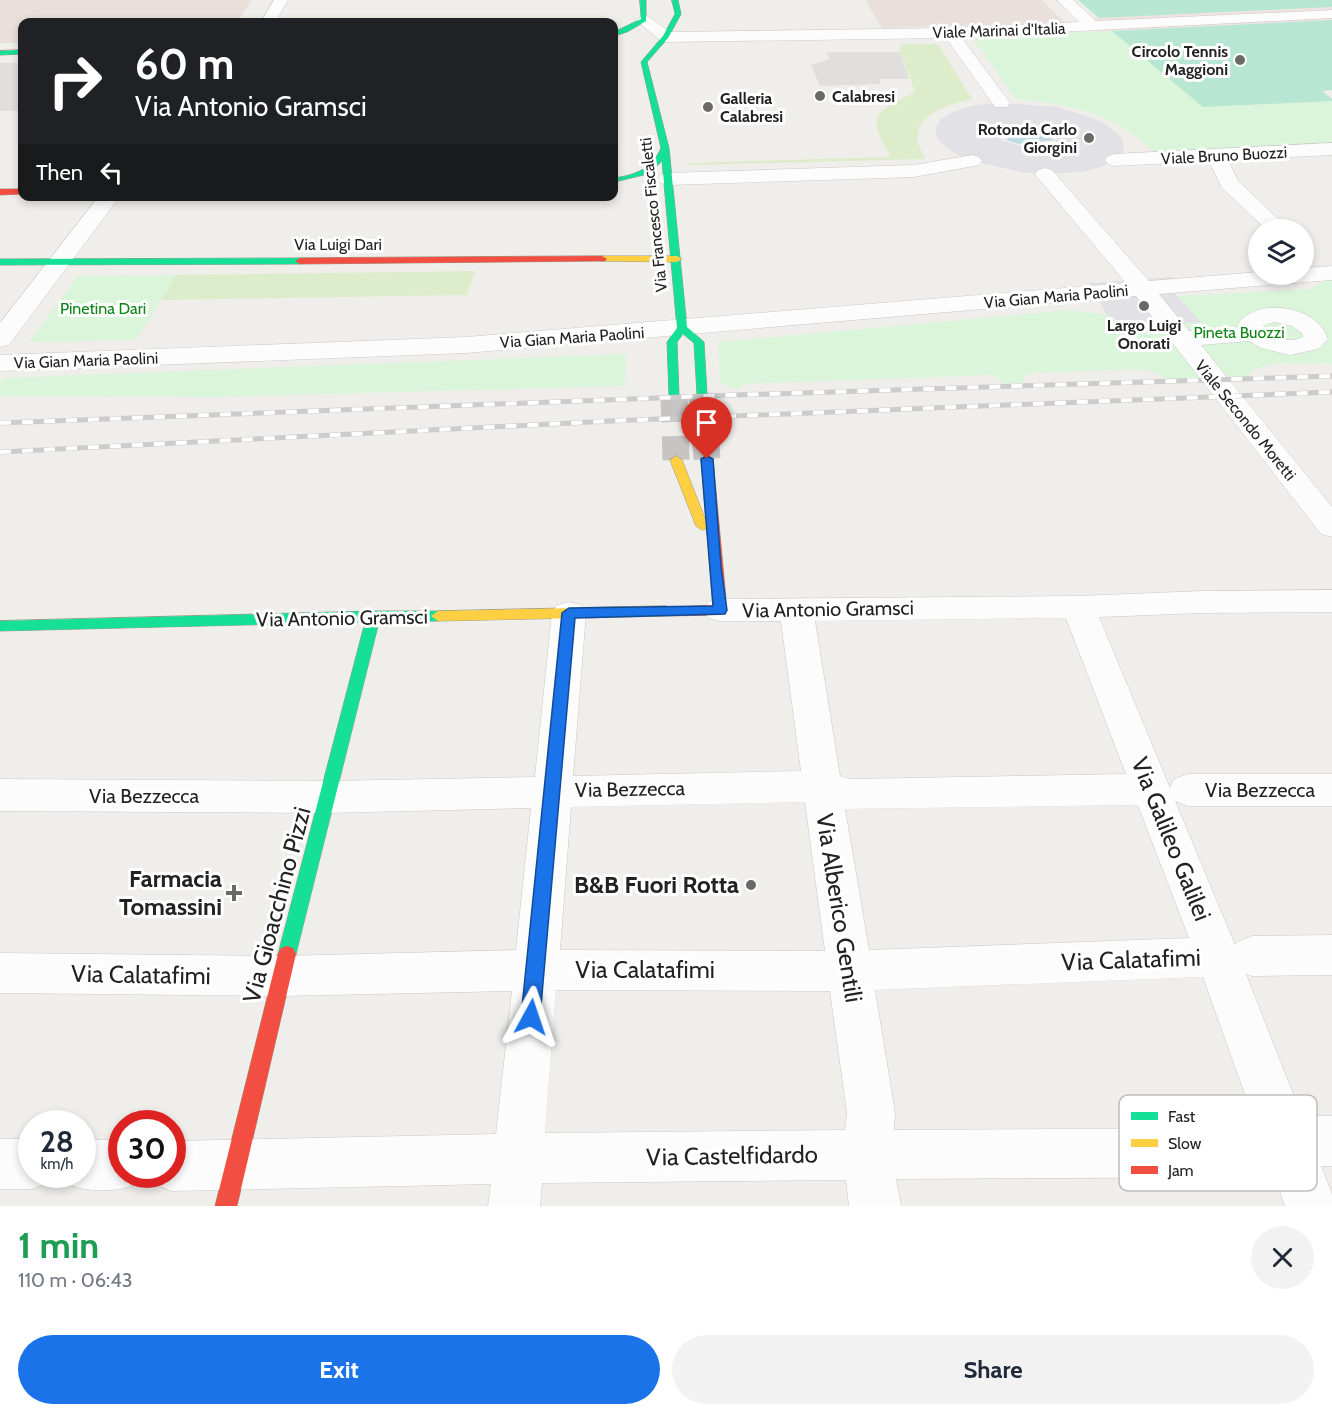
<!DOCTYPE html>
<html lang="en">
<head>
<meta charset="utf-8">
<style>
  :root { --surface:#fff; --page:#f2f2f3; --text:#1f2937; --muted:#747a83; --accent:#1a73e8 }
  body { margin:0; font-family:Cabin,sans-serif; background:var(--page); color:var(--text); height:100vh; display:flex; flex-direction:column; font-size:22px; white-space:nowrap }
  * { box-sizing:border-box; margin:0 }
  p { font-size:20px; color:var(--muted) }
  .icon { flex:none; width:33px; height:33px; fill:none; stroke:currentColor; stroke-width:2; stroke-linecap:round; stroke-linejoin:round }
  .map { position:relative; height:1206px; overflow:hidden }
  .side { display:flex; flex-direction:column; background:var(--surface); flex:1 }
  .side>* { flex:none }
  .hud { position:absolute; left:18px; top:18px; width:600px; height:183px; border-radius:12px; box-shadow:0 3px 9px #0003; background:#202124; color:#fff; overflow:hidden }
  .controls { position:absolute; left:1248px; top:219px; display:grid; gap:12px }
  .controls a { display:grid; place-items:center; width:66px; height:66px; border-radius:50%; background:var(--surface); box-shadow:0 3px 9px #0003; font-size:30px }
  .speed { position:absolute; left:18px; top:1110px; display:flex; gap:12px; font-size:30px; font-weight:700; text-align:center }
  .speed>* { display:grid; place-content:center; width:78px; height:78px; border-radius:50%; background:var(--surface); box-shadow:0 3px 9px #0003; line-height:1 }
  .speed small { font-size:15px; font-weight:400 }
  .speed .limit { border:9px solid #d22; background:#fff; color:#111 }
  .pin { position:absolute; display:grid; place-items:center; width:51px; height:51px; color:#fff; margin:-62px -26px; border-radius:50% 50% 50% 0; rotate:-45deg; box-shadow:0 0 6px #0007 }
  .pin .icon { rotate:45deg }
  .me { position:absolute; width:66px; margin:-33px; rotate:5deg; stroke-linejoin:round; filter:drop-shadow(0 0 4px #0008) }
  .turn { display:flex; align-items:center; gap:21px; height:126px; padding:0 18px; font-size:27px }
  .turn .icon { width:78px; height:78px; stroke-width:2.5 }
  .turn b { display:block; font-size:42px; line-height:51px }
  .then { display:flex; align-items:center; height:57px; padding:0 18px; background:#0003; gap:12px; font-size:22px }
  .round { display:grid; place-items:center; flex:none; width:63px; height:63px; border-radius:32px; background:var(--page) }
  .headline { display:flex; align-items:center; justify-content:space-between; height:102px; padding:0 18px }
  h1 { font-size:36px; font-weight:700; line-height:45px; color:#1e9e55 }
  .primary-button { display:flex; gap:12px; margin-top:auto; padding:12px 18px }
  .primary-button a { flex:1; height:69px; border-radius:36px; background:var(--accent); color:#fff; font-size:24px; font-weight:700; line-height:69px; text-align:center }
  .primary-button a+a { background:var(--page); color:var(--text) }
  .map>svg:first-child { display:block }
</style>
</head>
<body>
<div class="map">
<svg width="1332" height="1206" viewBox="0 0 1332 1206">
  <rect width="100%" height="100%" fill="#f0eeeb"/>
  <polygon fill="#f1e3e1" points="1332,7 1332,20 1112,31 1104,31 1087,18"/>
  <g fill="#eae0db">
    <polygon points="0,0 252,0 237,22 22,22 22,43 0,43"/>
    <polygon points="865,0 1042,0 1066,24 882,28"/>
  </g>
  <g fill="#ddeccb">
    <path d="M 902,44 L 938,44 L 972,99 C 952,104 913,113 918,142 C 919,147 923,154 925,159 L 688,165 L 691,163 L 889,157 L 890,155 C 864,113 877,112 915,92 L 899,48 Z"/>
    <polygon points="475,271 467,295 161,300 176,275"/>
  </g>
  <g fill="#daf5da">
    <path d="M 1112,31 L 1203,107 L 1332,101 L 1332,149 L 1162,158 C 1150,148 1138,137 1125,129 C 1093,108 1052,103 1016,99 L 972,37 Z"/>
    <polygon points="176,275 136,340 29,342 78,276"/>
    <path d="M 1332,275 L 1332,364 C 1311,364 1265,360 1249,372 L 1249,377 L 1168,380 L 1152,371 L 1140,369 L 1031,373 L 1024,377 L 1024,383 L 1002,383 L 999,378 L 992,375 L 743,384 L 737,390 L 720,383 L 718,342 L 1071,310 L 1107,315 L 1115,320 L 1200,322 L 1177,296 L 1311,289 Z"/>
    <polygon points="626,354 625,386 218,397 0,396 0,384 4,378"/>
  </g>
  <g fill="#b7e6d2">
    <polygon points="1078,0 1332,0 1332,7 1099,18"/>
    <polygon points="1332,20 1332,90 1322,91 1332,99 1332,101 1203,107 1112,31"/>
  </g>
  <g fill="#e0dfde">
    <polygon points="826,52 900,52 909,79 880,79 880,84 820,86 811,65 830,59"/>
    <rect x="0" y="63" width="22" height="48"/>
  </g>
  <g fill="#e2e1e5" fill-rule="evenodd">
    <path d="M 1001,103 L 1057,107 L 1090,117 L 1104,123 L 1121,137 L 1124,145 L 1123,152 L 1104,166 L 1087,171 L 1067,173 L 1026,173 L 971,161 L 951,151 L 938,140 L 935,129 L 941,119 L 955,111 L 975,105 ZM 1029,125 L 1049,130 L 1057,139 L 1054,143 L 1047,146 L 1024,147 L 1003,141 L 996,133 L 1007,126 Z"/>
    <polygon points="1174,277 1177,296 1201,322 1139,327 1125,324 1107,315 1089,283"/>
  </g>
  <polygon fill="#bfdbe3" points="1022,126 1045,134 1054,140 1019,144 1006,140 1013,134 1011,130 1014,130 1014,127"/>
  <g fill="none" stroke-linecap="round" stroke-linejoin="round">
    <g stroke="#c7c5c3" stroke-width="27" stroke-dasharray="27 14" stroke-linecap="butt">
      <polyline points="702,394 707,459"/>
      <polyline points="674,395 676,460"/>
    </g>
    <g stroke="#c9c8c7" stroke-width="1">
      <g id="street">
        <polygon points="274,0 288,0 275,22 261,22"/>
        <polygon points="1057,0 1073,0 1096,21 1332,10 1332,18 961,37 1010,103 1007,107 995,107 946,38 666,42 660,40 636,20 644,15 649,17 670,32 950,28 1079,22"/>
        <polygon points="1332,143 1332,155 1228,160 1238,181 1290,230 1267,230 1222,188 1209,161 1115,166 1108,164 1105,160 1108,156 1115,154"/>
        <polygon points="972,155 979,157 982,161 979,165 914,177 668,185 661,183 658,179 661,175 668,173 914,165"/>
        <path d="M 1045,168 L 1052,170 L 1149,281 L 1258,272 L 1258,274 L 1304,274 L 1304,268 L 1332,266 L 1332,280 L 1159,294 L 1189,331 L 1239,327 L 1238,324 C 1257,296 1319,306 1328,339 L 1318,349 L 1290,355 L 1261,348 L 1249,341 L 1201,345 L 1332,507 L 1332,537 L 1321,534 L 1136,296 L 466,353 L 0,371 L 0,355 L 466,337 L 1126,283 L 1038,178 L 1035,174 L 1038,170 ZM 1275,322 L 1292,326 L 1302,333 L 1303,337 C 1289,344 1270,338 1263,325 Z"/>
        <polygon points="99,196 120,196 9,345 0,347 0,323"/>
        <path d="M 1332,590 L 1332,612 L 1203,613 L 1099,617 L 1170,788 L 1174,779 L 1188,774 L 1332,774 L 1332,806 L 1188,806 L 1175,801 L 1235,945 L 1237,942 L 1252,936 L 1332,935 L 1332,975 L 1252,976 L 1246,974 L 1304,1122 L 1318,1116 L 1332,1116 L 1332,1166 L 1321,1166 L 1332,1194 L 1332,1206 L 1285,1206 L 1275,1177 L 896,1179 L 901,1206 L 849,1206 L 846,1180 L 542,1183 L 540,1206 L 488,1206 L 491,1184 L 172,1191 L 154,1184 L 150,1174 L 172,1174 L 172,1141 L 496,1134 L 512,991 L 281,996 L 0,993 L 0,953 L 281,956 L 516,950 L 531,808 L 328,813 L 0,811 L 0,779 L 328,781 L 535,777 L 552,613 L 557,605 L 569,602 L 581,605 L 586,613 L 573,776 L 801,771 L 781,621 L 720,621 L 708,618 L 703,610 L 708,602 L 720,599 L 1078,596 L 1203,591 ZM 1066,618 L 1126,774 L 850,779 L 840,776 L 815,621 ZM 805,802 L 825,951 L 560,950 L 571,807 ZM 1138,805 L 1189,938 L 869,950 L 845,809 ZM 1203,977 L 1257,1128 L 894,1130 L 895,1113 L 875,990 ZM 556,990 L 830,991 L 847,1113 L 845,1130 L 545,1133 Z"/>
        <polygon points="0,1139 32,1139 32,1174 53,1174 50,1182 32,1189 0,1189"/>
        <path d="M 82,1140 L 122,1140 L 122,1174 L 143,1174 L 140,1183 C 115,1193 89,1193 64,1183 L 61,1174 L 82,1174 Z"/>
      </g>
    </g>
    <g stroke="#999a82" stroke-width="1">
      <g id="fast">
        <polygon points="640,0 646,0 646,21 627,32 614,36 614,32 641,19"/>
        <path d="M 672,0 L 678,0 L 681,14 L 668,38 L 647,62 L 669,148 L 687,327 L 704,342 L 707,394 L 702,397 L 697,394 L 694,343 L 683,334 L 677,342 L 679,395 L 674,398 L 669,395 L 667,342 L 677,328 L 662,161 L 648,174 L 614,182 L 614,178 C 635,175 652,169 661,148 L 641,62 L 663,36 L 675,14 Z"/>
        <polygon points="22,50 22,54 0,55 0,51"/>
        <polygon points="0,259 300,258 305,261 300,264 0,265"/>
        <polygon points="374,611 438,611 445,616 438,621 379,622 296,954 293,960 287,962 281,960 278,954 365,622 0,631 0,621"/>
      </g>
    </g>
    <g stroke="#999a82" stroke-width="1">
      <g id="slow">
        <polygon points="602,256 677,256 682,259 677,262 599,261 597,259"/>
        <polygon points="676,456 682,460 708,526 706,529 702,530 696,526 670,460"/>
        <polygon points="666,606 673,611 666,616 438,621 431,616 438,611"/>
      </g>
    </g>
    <g stroke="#999a82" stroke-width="1">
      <g id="jam">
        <polygon points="0,189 22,189 22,194 0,195"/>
        <polygon points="602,256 607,259 605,261 300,264 295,261 300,258"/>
        <polygon points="707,455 713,459 727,610 720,615 666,616 659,611 661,608 713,605 701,459"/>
        <polygon points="287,946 293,948 296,954 237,1206 215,1206 278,954 281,948"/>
      </g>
    </g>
    <use href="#street" fill="#fdfcfc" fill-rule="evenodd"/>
    <use href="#fast" fill="#16e098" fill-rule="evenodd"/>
    <use href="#slow" fill="#ffcf43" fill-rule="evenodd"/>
    <use href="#jam" fill="#f24e42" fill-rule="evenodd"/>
    <g stroke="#ccc" stroke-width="5">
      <g id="rail">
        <polyline points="0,423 735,395 1332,376"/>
        <polyline points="0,452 610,421 1332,392"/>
      </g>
    </g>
    <use href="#rail" stroke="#fff" stroke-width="4" stroke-dasharray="11" stroke-linecap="butt"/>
  </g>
  <polygon fill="#1a73e8" stroke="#114b97" stroke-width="1.5" points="707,456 713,459 721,567 727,610 725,614 575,618 540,1017 538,1023 531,1026 524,1023 521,1017 562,613 569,608 713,606 701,459"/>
  <g fill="#6a6968" stroke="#fff" stroke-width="2">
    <circle cx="1240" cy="60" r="6"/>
    <circle cx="820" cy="96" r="6"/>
    <circle cx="708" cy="107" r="6"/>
    <circle cx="1089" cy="138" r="6"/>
    <circle cx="1144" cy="306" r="6"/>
    <circle cx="751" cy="885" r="6"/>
    <path d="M231 884h6v6h6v6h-6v6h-6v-6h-6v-6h6z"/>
  </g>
  <g text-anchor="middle" stroke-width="6" stroke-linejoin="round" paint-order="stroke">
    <g font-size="16" fill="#222" stroke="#fff">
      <text transform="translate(999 30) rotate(-2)" y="6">Viale Marinai d'Italia</text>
      <text transform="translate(1224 155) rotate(-3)" y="6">Viale Bruno Buozzi</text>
      <text transform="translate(653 215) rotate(-96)" y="6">Via Francesco Fiscaletti</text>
      <text x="338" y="250">Via Luigi Dari</text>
      <text transform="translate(1056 296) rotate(-5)" y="6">Via Gian Maria Paolini</text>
      <text transform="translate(572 337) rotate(-4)" y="6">Via Gian Maria Paolini</text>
      <text transform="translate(86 360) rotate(-2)" y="6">Via Gian Maria Paolini</text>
      <text transform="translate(1246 420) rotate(51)" y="6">Viale Secondo Moretti</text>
    </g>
    <g font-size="16" font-weight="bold" fill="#222" stroke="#fff" text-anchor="end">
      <text x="1228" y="57">Circolo Tennis<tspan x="1228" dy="18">Maggioni</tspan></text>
      <text x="832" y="102" text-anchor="start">Calabresi</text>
      <text x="720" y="104" text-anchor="start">Galleria<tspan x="720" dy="18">Calabresi</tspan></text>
      <text x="1077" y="135">Rotonda Carlo<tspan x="1077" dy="18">Giorgini</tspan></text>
      <text x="1144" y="331" text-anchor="middle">Largo Luigi<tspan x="1144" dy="18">Onorati</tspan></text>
    </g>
    <g font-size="16" fill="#0c8416" stroke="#fff">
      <text x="103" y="314">Pinetina Dari</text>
      <text x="1239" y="338">Pineta Buozzi</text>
    </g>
    <g font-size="20" fill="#222" stroke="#fff">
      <text transform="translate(828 609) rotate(-1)" y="7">Via Antonio Gramsci</text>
      <text transform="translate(342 618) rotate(-1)" y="7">Via Antonio Gramsci</text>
      <text transform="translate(630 789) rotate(-1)" y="7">Via Bezzecca</text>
      <text x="1260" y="797">Via Bezzecca</text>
      <text x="144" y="803">Via Bezzecca</text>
    </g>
    <g font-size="24" fill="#222" stroke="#fff">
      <text transform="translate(1171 839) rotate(68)" y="8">Via Galileo Galilei</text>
      <text transform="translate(277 905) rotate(-75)" y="8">Via Gioacchino Pizzi</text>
      <text transform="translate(839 908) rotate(81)" y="8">Via Alberico Gentili</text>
      <text transform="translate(1131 960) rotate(-2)" y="8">Via Calatafimi</text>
      <text x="645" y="978">Via Calatafimi</text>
      <text transform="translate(141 975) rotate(1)" y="8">Via Calatafimi</text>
      <text transform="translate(732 1156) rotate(-1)" y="8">Via Castelfidardo</text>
    </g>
    <g font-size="24" font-weight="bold" fill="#222" stroke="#fff" text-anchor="end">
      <text x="222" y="887">Farmacia<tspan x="222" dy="28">Tomassini</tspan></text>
      <text x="739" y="893">B&amp;B Fuori Rotta</text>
    </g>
  </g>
  <rect x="1119" y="1095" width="198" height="96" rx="9" fill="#fff" stroke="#bdbdbd" stroke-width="1.5"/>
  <rect x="1131" y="1112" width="27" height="8" fill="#16e098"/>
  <rect x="1131" y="1139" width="27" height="8" fill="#ffcf43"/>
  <rect x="1131" y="1166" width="27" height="8" fill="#f24e42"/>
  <g font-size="16" fill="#222">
    <text x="1168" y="1122">Fast</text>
    <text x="1168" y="1149">Slow</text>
    <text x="1168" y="1176">Jam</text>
  </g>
</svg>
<div class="controls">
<a><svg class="icon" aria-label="layers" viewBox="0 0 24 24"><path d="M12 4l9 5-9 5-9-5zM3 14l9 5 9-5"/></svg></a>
</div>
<div class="speed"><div>28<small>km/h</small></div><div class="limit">30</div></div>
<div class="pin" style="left:707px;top:459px;background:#d93025"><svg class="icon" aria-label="arrive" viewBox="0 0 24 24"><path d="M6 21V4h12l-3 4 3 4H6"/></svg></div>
<svg class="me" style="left:531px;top:1017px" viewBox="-20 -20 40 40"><path d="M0-17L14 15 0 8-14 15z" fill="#1a73e8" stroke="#fff" stroke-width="4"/></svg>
<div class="hud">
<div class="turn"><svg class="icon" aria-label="right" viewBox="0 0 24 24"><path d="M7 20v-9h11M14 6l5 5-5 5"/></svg><div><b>60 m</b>Via Antonio Gramsci</div></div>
<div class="then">Then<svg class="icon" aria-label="left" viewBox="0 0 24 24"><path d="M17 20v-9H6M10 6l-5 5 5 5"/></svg></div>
</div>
</div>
<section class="side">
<div class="headline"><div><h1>1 min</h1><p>110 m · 06:43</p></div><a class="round"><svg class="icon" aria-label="close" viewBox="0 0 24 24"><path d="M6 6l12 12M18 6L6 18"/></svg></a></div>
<div class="primary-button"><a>Exit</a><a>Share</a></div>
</section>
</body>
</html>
